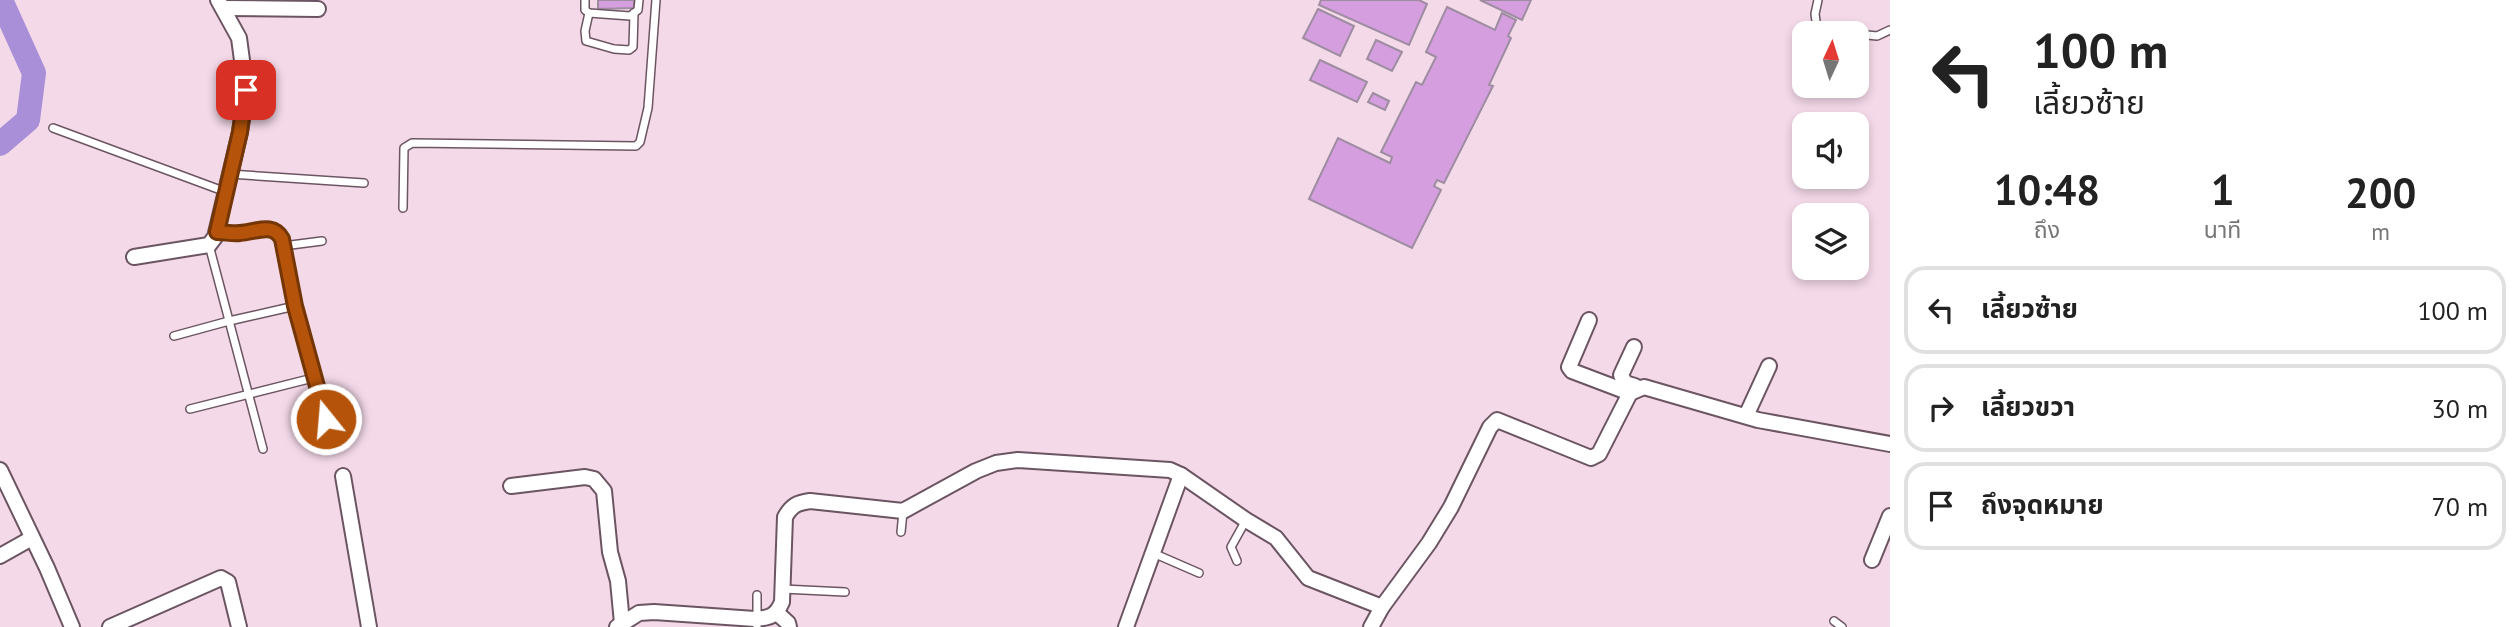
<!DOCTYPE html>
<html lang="th">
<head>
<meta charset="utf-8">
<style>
  :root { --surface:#fff; --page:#f6f6f6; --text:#222; --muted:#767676; --line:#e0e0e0 }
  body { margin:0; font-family:"PT Sans","Noto Sans Thai",sans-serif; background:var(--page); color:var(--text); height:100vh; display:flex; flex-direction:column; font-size:26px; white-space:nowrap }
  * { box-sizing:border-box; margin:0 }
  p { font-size:23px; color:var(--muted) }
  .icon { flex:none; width:38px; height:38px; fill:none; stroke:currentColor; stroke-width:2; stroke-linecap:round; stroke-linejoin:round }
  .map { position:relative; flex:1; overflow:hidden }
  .sheet { display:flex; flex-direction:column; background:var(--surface); width:630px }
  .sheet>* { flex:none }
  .top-card { background:#fff; color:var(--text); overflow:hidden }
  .needle { width:46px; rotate:4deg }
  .buttons { position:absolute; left:1792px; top:21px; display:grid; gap:14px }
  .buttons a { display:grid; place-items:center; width:77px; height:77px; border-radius:14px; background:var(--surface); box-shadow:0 4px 10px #0003; font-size:35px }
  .pin { position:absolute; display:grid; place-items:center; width:60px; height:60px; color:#fff; margin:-30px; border-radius:14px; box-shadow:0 4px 10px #0006 }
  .me { position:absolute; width:77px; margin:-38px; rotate:343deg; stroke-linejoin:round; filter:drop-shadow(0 0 5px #0008) }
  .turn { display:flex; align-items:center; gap:24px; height:147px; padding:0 28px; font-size:32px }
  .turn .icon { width:91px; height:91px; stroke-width:2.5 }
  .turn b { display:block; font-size:49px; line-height:60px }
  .eta { display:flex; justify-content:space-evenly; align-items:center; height:119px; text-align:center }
  .eta b { font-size:42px; font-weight:700; line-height:49px }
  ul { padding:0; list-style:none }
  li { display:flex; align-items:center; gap:21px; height:88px; margin:0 14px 10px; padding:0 14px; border:4px solid var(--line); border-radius:21px }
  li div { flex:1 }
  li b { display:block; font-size:26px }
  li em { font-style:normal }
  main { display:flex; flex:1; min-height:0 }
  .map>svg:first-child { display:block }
</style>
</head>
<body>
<main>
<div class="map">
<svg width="1890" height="627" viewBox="0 0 1890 627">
  <rect width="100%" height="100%" fill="#f4d9e9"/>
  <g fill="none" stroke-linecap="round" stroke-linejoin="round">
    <polyline stroke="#a98fd8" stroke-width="24" points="0,144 28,120 34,73 1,0"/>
  </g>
  <g fill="#d49edf" stroke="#9e8da1" stroke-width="2">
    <polygon points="598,0 634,0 634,8 598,9"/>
    <polygon points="1321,0 1419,0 1427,4 1409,45 1319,5"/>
    <polygon points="1480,0 1531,0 1522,20"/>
    <polygon points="1447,7 1495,30 1502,13 1516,20 1508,36 1511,38 1489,85 1493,86 1444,183 1437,180 1434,186 1441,190 1412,248 1309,199 1338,138 1390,163 1392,157 1381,152 1416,82 1422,85 1436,57 1426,52"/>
    <polygon points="1318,9 1354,26 1340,56 1303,38"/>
    <polygon points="1376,40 1402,52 1392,71 1367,59"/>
    <polygon points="1320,60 1367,82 1357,102 1310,80"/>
    <polygon points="1373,93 1389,101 1385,110 1368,102"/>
  </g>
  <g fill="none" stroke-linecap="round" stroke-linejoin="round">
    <g stroke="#6c5563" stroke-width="10">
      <g id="lane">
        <polyline points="585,0 585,10 589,13 630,16 638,10 639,0"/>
        <polyline points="1818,0 1815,14 1817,28 1850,33"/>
        <polyline points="589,13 585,31 586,41 614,49 629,50 633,47 634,13"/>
        <polyline points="1857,34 1877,36 1890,30"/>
        <polyline points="53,128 226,192"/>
        <polyline points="229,174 364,183"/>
        <polyline points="403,208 404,148 412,143 636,146 640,142 648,108 656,0"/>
        <path d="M 217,232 C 224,232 232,234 240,233 C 256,232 273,222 282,239 L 295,306 L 325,419"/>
        <polyline points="209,245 263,449"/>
        <polyline points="283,246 322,241"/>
        <polyline points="174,336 229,321 295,306"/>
        <polyline points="190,409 313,378"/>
        <polyline points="901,532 903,512"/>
        <polyline points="1153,553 1199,573"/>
        <polyline points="1237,561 1231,547 1246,520"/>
        <polyline points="783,589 845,592"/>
        <polyline points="1834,621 1842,627"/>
        <polyline points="757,627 757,595"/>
      </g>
    </g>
    <g stroke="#6c5563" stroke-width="18">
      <g id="street">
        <polyline points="223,8 318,9"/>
        <polyline points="134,257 209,245 215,237 240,132 246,90 239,38 218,0"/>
        <polyline points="1589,320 1569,367 1572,371 1630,393"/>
        <polyline points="1634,347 1621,375 1625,383 1635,386"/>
        <polyline points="1746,416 1769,366"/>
        <polyline points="0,470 47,568 72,627"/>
        <polyline points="343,476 369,627"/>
        <polyline points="511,486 585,477 594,479 604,491 610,552 618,581 622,623"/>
        <polyline points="0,556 32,538"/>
        <polyline points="1872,560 1890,516"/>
        <polyline points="777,613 788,623 789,627"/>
        <polyline points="110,627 221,578 228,582 239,627"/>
        <path d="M 617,627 L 639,613 L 654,612 L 755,619 C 770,618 776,616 782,602 L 785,517 C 792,505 797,503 810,501 L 903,511 L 976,471 L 996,463 L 1018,460 L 1170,470 L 1181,475 L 1246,520 L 1276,538 L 1308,578 L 1382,607 L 1429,543 L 1451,507 L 1490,427 L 1497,420 L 1591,458 L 1599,454 L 1630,393 L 1644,387 L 1758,420 L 1890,444"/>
        <polyline points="1126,627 1181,475"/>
        <polyline points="1371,627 1382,607"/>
      </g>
    </g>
    <use href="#lane" stroke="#fff" stroke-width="7"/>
    <use href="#street" stroke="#fff" stroke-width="14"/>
  </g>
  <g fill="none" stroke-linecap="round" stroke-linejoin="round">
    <g stroke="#753606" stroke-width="18">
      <path id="route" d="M 246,90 L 240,132 L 217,232 C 225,232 233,234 240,233 C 256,232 273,222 282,239 L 295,306 L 326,419"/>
    </g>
    <use href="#route" stroke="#b45309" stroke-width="12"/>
  </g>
</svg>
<div class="buttons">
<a><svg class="needle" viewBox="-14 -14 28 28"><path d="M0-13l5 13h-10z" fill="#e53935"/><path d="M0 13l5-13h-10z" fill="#767676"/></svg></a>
<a><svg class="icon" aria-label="sound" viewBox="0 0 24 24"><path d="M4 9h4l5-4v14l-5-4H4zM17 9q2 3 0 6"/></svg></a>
<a><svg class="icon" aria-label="layers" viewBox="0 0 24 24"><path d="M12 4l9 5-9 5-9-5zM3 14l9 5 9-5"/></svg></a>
</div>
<div class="pin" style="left:246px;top:90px;background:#d93025"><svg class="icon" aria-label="arrive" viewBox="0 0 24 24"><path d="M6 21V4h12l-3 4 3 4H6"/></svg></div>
<svg class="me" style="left:326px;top:419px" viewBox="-20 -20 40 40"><circle r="17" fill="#b45309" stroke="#fff" stroke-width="3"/><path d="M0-11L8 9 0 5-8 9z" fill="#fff"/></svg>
</div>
<section class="sheet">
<div class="top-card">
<div class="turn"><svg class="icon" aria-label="left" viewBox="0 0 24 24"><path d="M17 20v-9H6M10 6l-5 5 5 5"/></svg><div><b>100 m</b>เลี้ยวซ้าย</div></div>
</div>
<div class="eta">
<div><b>10:48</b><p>ถึง</p></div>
<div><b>1</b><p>นาที</p></div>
<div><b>200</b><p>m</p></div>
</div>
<ul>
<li><svg class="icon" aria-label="left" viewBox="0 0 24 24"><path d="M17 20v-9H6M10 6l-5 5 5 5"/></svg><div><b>เลี้ยวซ้าย</b></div><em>100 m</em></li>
<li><svg class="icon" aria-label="right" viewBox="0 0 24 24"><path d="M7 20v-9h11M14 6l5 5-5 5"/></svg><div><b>เลี้ยวขวา</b></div><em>30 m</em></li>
<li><svg class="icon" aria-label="arrive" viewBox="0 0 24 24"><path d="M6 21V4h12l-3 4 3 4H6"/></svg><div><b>ถึงจุดหมาย</b></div><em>70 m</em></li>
</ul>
</section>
</main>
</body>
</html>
